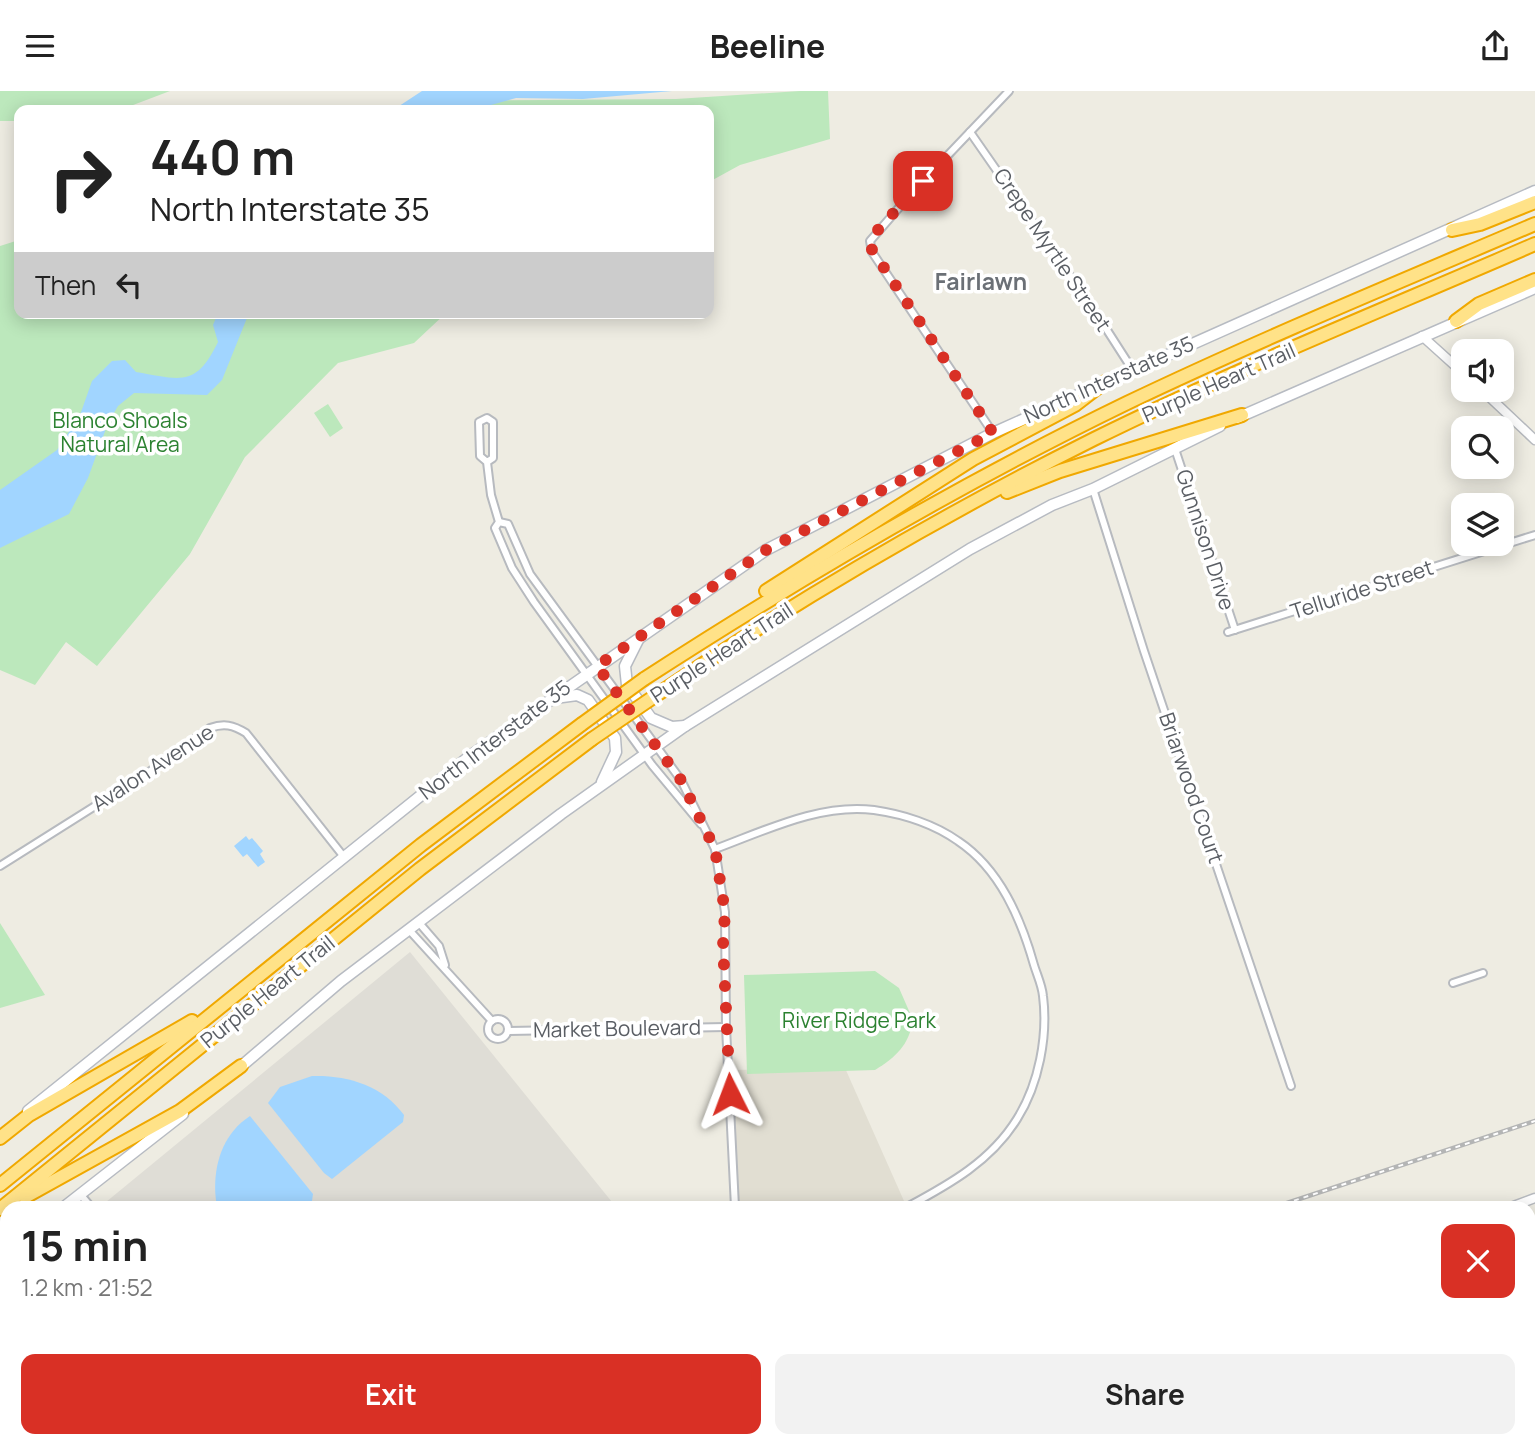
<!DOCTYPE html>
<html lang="en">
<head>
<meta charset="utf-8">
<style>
  :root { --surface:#fff; --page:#f2f2f2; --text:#222; --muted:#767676; --accent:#d93025 }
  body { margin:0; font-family:Manrope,sans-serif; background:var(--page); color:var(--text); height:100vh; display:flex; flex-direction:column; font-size:26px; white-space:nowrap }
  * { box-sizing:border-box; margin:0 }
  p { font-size:23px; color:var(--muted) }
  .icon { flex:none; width:38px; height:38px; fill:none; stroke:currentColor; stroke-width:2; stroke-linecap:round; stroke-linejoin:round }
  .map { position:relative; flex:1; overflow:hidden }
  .details { position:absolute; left:0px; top:1110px; width:1536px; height:247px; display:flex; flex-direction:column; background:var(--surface); border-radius:21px 21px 0 0; box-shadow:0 4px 18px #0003 }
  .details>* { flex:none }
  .top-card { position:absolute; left:14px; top:14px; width:700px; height:214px; border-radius:14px; box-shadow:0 4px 18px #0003; background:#fff; color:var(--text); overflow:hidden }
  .fabs { position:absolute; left:1451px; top:248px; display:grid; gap:14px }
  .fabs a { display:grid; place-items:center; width:63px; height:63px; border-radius:14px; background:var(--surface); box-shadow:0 4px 18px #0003; font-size:35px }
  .pin { position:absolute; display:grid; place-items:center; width:60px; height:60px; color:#fff; margin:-30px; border-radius:14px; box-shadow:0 4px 10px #0006 }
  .me { position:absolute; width:77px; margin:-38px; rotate:357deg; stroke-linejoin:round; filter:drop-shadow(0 0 5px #0008) }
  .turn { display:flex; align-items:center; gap:24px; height:147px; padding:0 21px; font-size:32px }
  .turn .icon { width:91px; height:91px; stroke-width:2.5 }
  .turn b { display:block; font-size:49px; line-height:60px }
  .then { display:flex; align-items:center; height:66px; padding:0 21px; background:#0003; gap:14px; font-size:26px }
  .round { display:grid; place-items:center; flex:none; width:74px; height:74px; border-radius:14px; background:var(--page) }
  .overview { display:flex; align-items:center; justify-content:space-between; height:119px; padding:0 21px }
  h1 { font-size:42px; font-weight:700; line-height:52px }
  .action { display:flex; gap:14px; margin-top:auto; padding:14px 21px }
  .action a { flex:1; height:80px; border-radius:14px; background:var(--accent); color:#fff; font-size:28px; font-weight:700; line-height:80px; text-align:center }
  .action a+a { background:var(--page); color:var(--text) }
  header { display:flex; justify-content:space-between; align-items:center; height:91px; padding:0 21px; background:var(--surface); font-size:32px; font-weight:700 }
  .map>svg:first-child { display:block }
</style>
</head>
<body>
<header><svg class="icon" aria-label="menu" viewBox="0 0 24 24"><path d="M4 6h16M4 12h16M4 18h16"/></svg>Beeline<svg class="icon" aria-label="share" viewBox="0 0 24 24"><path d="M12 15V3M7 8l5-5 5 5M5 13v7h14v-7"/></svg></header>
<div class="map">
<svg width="1535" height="1356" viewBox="0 0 1535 1356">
  <rect width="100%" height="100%" fill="#eeece2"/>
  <g fill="#dfddd6">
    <polygon points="410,861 616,1116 103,1116 106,1111"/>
    <polygon points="318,1349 737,1349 737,1356 323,1356"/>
  </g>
  <polygon fill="#e1ded2" points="845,977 904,1110 893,1116 737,1116 731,979"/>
  <g fill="#bce8bc">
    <polygon points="0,0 170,0 120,19 19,19 19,30 0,30"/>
    <polygon points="800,0 828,0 830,48 740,74 709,91 709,19 412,19 419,10 676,8"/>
    <polygon points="19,149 19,222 446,222 414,252 338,272 245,366 190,463 97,575 66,551 35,594 0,579 0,155"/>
    <polygon points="328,313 343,337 330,346 314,322"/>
    <polygon points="0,832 45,904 0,917"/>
    <path d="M 875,880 L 899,897 L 913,929 C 909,954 896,966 875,979 L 747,983 L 744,884 Z"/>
  </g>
  <g fill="#a1d5ff">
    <polygon points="422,0 672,0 583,8 516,7 473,19 393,19"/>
    <path d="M 218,222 L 249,222 L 222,289 L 207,304 L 134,302 L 118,315 L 108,332 L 88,387 L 69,423 L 0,457 L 0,399 L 57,359 L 80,324 L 92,290 L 112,270 L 125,269 L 136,281 C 182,289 196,296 218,251 L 213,234 Z"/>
    <polygon points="246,745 249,749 252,747 263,760 260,763 265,771 258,776 247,763 243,766 234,755"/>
    <path d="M 312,985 C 347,984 382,994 404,1024 L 403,1031 L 332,1088 L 324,1082 L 268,1012 L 280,996 Z"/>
    <path d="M 250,1025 L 313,1103 L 312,1110 L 305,1116 L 217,1116 C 211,1083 219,1045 250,1025 Z"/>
  </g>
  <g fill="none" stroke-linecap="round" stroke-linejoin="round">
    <g stroke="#b7babf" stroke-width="10">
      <g id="minor">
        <polyline points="970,41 1098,225 1132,278"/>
        <polyline points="993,342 872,161 870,150 910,104 1009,0"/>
        <polyline points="1175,358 1235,539"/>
        <polyline points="487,371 493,367 493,331 487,327 479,331 480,365 487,371 491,404 499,431 495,437 512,477 534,511 652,674 701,733"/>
        <polyline points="1093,398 1144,560 1291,995"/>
        <polyline points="499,431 508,433 530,483 681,689 715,758 725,821 726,936 735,1116"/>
        <polyline points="1228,541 1535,444"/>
        <path d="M 715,758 C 764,740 820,712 874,719 C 902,723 934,733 958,750 C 1000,778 1021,828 1034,874 C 1037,884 1042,894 1043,905 C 1048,945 1039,993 1017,1028 C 991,1070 950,1093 907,1116"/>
        <path d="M 0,775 L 149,681 L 210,637 C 224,632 233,634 246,642 L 344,766"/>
        <polyline points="420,833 439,855 445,874"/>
        <polyline points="410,840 492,930"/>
        <polyline points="1453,892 1483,882"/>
        <circle cx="498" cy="938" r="10"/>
        <polyline points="509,940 726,936"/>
        <polyline points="80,1103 91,1116"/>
        <polyline points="93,1356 102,1349"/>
        <polyline points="176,1356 178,1349"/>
        <polyline points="453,1356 468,1349"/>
      </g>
    </g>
    <g stroke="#b7babf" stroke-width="11">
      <g id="tertiary">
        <polyline points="1422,245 1463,282"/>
        <polyline points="1482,299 1535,349"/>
        <polyline points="1511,1116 1535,1107"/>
        <polyline points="1329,1356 1331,1349"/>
      </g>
    </g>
    <g stroke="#b7bbc2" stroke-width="13">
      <g id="secondary">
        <polyline points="1237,327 1535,197"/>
        <polyline points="638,549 625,575 627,594 651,627 672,636 685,635"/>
        <polyline points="555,607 577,604 588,609 615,647 616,661 602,691"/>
        <polyline points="238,978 341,890 561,723 685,635 970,458 1052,414 1093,398 1220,335"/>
        <polyline points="28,1020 470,665 766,459 993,342 1535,100"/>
        <polyline points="64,1116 183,1023"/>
        <polyline points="0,1167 7,1161"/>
      </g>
    </g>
    <g stroke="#f0a800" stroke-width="16">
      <g id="motorway">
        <polyline points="1452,139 1480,133 1535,111"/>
        <polyline points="1456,230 1479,213 1535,189"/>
        <polyline points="1007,401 1060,380 1242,324"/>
        <polyline points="766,500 973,368 1075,314 1105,291"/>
        <path d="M 644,588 C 800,487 960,393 1127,312 C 1261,248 1399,191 1535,133"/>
        <path d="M 655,605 C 795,510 942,424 1094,348 C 1238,277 1388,217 1535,153"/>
        <polyline points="0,1047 29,1024 192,930"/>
        <polyline points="0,1094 421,754 582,633"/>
        <polyline points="25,1106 180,1020 241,975"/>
        <polyline points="0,1118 420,778 592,648"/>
      </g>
    </g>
    <use href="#minor" stroke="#fff" stroke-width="6"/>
    <use href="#tertiary" stroke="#fff" stroke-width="8"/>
    <use href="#secondary" stroke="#fff" stroke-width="10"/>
    <use href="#motorway" stroke="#ffe288" stroke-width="12"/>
    <g stroke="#b4b5b5" stroke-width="4.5">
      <g id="rail">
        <polyline points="1275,1116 1535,1030"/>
        <polyline points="522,1349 527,1356"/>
        <polyline points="828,1356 840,1349"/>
      </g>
    </g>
    <use href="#rail" stroke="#fff" stroke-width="2" stroke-dasharray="5" stroke-linecap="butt"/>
    <g stroke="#f0a800" stroke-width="16" stroke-linecap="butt">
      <g id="motorway-bridge">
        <polyline points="582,633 644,588"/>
        <polyline points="592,648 655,605"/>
      </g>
    </g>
    <use href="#motorway-bridge" stroke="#ffe288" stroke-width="12"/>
  </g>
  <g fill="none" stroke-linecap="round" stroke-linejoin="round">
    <polyline stroke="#d93025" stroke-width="12" stroke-dasharray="0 21.6" points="730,1003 723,854 725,821 715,758 681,689 597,575 766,459 993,342 871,157 876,141 923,90"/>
  </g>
  <g text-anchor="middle" stroke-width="7" stroke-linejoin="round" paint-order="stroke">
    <g font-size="21" fill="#5a5e64" stroke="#fff">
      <text transform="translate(1052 159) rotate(56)" y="7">Crepe Myrtle Street</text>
      <text transform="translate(1109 289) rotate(-24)" y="7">North Interstate 35</text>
      <text transform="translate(1219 292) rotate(-24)" y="7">Purple Heart Trail</text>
      <text transform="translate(1205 449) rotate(72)" y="7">Gunnison Drive</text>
      <text transform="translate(1362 499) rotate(-18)" y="7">Telluride Street</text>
      <text transform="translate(722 562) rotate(-33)" y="7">Purple Heart Trail</text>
      <text transform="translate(495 649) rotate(-37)" y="7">North Interstate 35</text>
      <text transform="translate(153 677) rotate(-33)" y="7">Avalon Avenue</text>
      <text transform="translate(1191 697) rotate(71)" y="7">Briarwood Court</text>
      <text transform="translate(268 901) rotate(-39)" y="7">Purple Heart Trail</text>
      <text transform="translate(617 938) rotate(-1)" y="7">Market Boulevard</text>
    </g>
    <g font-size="21" fill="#2c8231" stroke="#fff">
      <text x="120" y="337">Blanco Shoals<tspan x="120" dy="24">Natural Area</tspan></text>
      <text x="859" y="937">River Ridge Park</text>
    </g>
    <g font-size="23" font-weight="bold" fill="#6b7076" stroke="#fff">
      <text x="981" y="199">Fairlawn</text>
    </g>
  </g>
</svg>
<div class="fabs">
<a><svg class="icon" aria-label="sound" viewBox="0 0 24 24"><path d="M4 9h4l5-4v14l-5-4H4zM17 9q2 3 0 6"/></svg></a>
<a><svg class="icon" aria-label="search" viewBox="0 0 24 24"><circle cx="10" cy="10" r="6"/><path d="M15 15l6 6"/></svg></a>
<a><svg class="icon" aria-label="layers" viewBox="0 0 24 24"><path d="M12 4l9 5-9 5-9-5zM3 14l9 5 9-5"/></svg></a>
</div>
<div class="pin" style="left:923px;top:90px;background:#d93025"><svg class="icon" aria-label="arrive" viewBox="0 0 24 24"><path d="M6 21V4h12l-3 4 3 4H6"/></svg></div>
<svg class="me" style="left:730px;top:1003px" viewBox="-20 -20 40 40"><path d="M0-17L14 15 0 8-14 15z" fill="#d93025" stroke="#fff" stroke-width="4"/></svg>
<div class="top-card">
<div class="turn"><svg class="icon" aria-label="right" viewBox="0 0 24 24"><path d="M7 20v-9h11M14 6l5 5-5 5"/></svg><div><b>440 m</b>North Interstate 35</div></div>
<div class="then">Then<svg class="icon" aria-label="left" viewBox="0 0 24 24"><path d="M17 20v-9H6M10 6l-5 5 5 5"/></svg></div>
</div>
<section class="details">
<div class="overview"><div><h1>15 min</h1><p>1.2 km · 21:52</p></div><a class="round" style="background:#d93025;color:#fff"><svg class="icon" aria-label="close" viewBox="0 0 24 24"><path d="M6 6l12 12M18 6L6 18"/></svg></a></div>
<div class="action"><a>Exit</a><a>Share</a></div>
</section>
</div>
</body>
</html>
